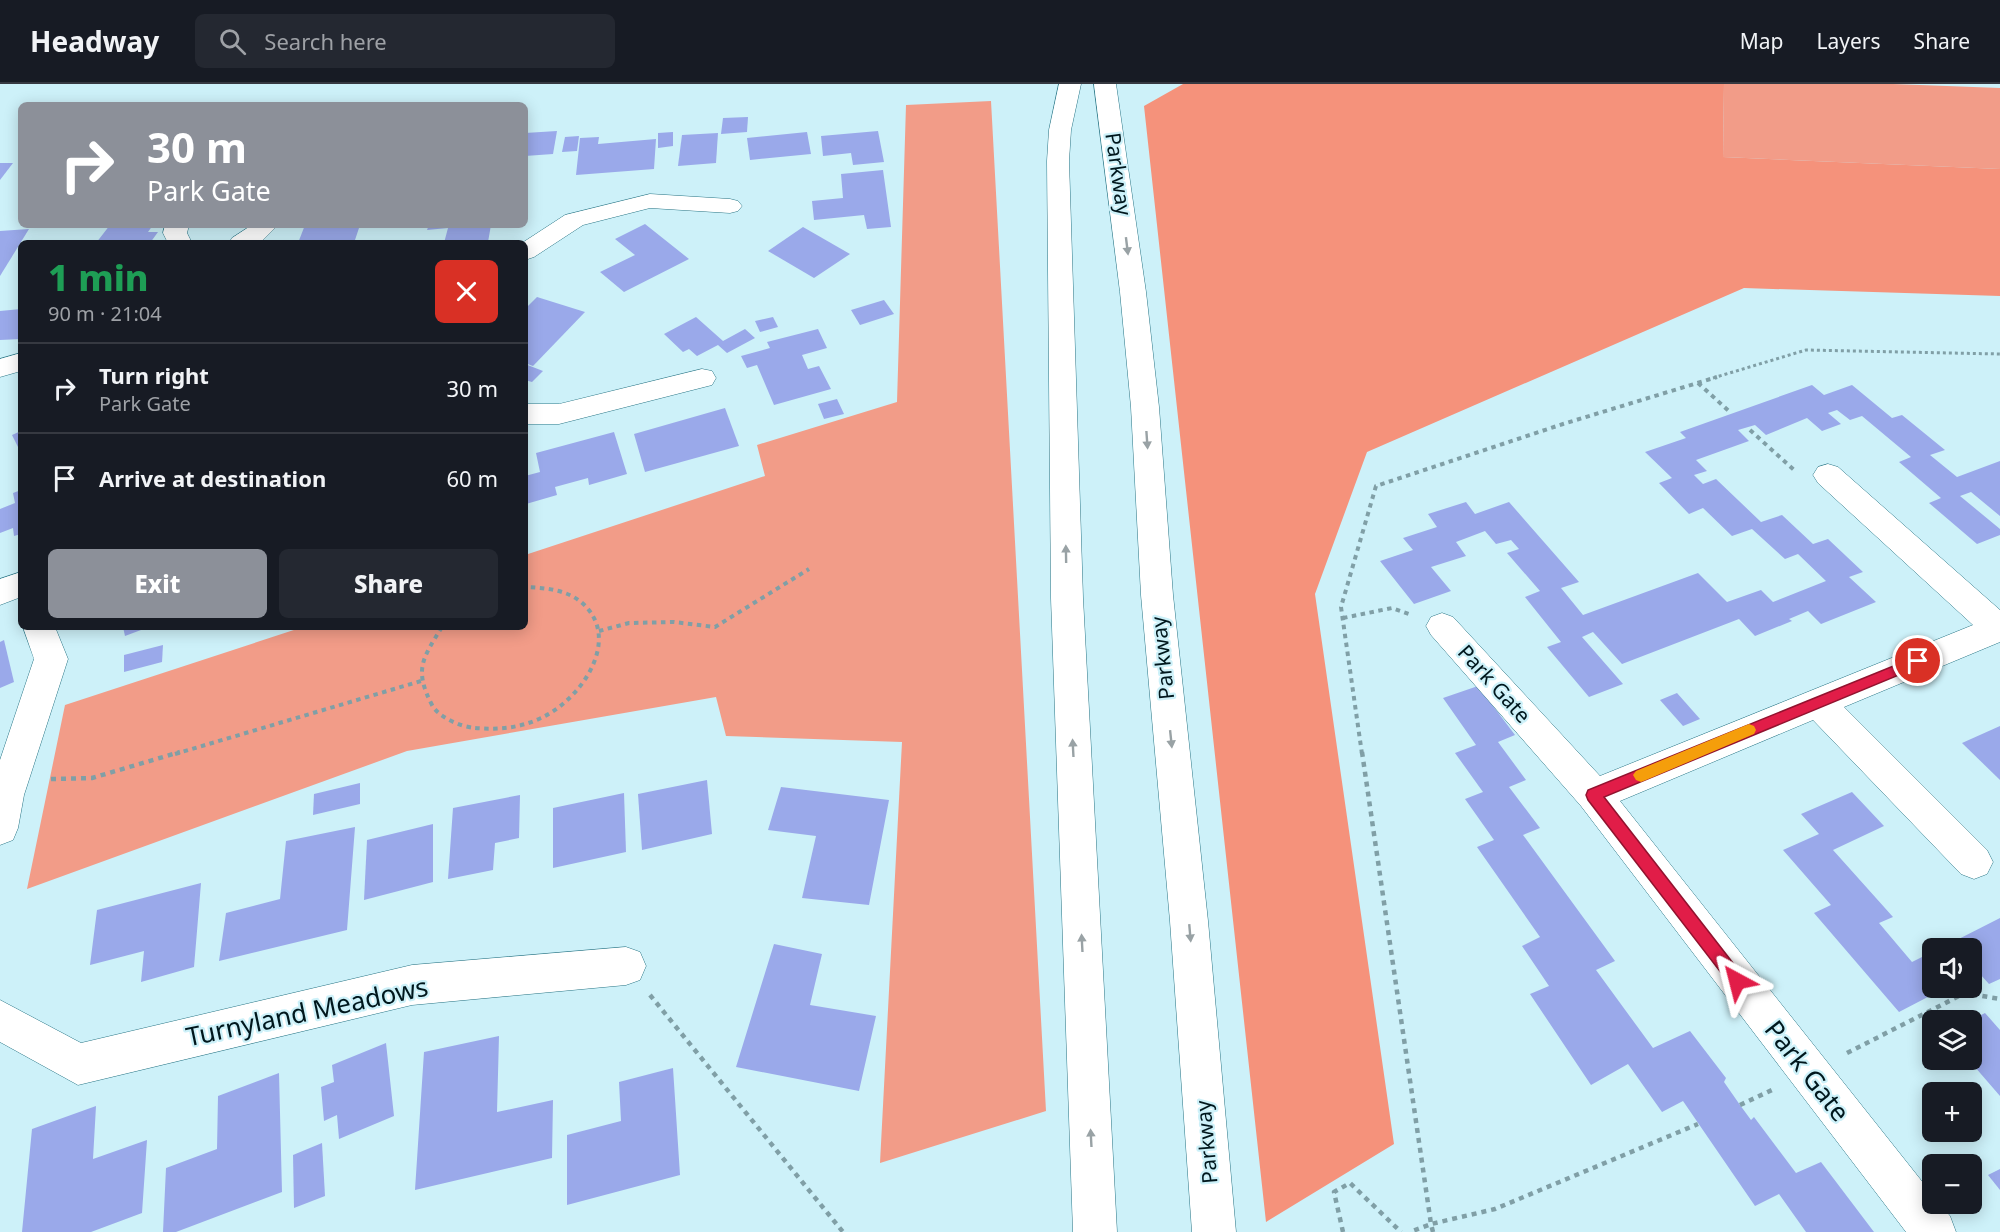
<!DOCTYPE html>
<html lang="en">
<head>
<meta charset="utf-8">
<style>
  :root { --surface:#171b24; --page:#242831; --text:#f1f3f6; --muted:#9ea1a6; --line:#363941; --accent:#8c9099 }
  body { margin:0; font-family:"Noto Sans",sans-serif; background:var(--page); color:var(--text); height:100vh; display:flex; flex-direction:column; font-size:22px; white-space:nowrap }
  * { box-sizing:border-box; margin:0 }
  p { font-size:20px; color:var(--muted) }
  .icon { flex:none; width:33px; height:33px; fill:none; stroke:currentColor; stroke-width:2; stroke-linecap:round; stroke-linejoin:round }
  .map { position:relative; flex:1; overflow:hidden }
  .details { position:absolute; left:18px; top:156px; width:510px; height:390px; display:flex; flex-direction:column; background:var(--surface); border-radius:9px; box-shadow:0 3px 15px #0003 }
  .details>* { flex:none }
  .guide { position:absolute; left:18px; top:18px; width:510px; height:126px; border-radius:9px; box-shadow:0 3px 15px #0003; background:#8c9099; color:#fff; overflow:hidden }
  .buttons { position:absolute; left:1922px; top:854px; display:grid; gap:12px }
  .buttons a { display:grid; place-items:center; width:60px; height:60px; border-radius:9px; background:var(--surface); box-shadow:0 3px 15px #0003; font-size:30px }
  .pin { position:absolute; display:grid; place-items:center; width:51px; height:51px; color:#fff; margin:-26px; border:3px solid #fff; border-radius:50%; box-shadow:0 2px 6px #0007 }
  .me { position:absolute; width:66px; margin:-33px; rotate:322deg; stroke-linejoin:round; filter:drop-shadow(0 0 4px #0008) }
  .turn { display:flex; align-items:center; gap:21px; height:126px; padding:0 30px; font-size:27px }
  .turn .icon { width:78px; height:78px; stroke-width:2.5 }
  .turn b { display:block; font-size:42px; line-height:51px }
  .round { display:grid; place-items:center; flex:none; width:63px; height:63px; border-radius:9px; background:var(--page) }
  .head { display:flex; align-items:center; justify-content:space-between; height:102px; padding:0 30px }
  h1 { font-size:36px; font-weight:800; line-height:45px; color:#1e9e55 }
  .primary-button { display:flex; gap:12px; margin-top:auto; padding:12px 30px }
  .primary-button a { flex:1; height:69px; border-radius:9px; background:var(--accent); color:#fff; font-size:24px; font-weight:800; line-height:69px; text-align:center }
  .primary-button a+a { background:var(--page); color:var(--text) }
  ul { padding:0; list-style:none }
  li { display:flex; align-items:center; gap:18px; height:90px; padding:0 30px; border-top:2px solid var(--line) }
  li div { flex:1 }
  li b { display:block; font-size:22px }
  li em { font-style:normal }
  header { display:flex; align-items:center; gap:36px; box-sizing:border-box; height:84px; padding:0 30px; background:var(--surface); border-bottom:2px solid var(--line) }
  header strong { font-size:28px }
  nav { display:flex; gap:33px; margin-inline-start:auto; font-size:21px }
  .search { width:420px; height:54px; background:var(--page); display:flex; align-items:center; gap:15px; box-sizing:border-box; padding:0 21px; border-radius:9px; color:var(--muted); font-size:22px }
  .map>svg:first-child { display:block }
</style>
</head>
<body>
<header>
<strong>Headway</strong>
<div class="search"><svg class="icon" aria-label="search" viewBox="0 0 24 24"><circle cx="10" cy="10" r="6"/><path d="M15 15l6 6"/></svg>Search here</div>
<nav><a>Map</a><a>Layers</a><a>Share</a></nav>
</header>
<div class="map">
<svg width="2000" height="1148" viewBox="0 0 2000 1148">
  <rect width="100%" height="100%" fill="#cdf1f9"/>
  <g fill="#f29c88">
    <polygon points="1724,0 1893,0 2000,4 2000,85 1723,73"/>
    <polygon points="991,17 1046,1027 880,1079 902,658 726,652 716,613 407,667 27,805 65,621 303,543 525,543 525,471 765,392 757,361 897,318 906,21"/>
  </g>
  <polygon fill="#f5927b" points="1183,0 1724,0 1723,73 2000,85 2000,212 1744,204 1367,368 1315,510 1394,1060 1266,1138 1144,22"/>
  <g fill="#9aa9ea">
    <polygon points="748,33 747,48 721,50 723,34"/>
    <polygon points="557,47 553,70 525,72 525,49"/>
    <polygon points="878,47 884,78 853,81 851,69 823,72 821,52"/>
    <polygon points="673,48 673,62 658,64 658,49"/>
    <polygon points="807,48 811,70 750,76 747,54"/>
    <polygon points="718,49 716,79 678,82 682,51"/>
    <polygon points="579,52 577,67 562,68 565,53"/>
    <polygon points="599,53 598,60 656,55 654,85 576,91 580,54"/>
    <polygon points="0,79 13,79 0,96"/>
    <polygon points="883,86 891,143 867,145 864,131 814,136 812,117 843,114 841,90"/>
    <polygon points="645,140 689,175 624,208 600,188 635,171 615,155"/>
    <polygon points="110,141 153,141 148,148 158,148 150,159 96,159"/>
    <polygon points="305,141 360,141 354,159 298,159"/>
    <polygon points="429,141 491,141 488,158 475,159 444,159 448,144 427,146"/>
    <polygon points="803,143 850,170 814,194 768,167"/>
    <polygon points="29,145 0,192 0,147"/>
    <polygon points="537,213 585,228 533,282 525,279 525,225"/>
    <polygon points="884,216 894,230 860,241 851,226"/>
    <polygon points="21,225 21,255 0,256 0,227"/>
    <polygon points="696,233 723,257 745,245 755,254 727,269 718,261 697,272 689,265 683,268 664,250"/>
    <polygon points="773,233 778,243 760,248 755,237"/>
    <polygon points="818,245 827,264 802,271 808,285 819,282 831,305 774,321 757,281 747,284 741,272 770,264 767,258"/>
    <polygon points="525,280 543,287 532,298 525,296"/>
    <polygon points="1812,301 1824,311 1852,301 1892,334 1902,331 1945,366 1930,371 1957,393 2000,377 2000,432 1971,408 1960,412 2000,445 2000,451 1977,460 1929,419 1941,414 1899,378 1911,373 1862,332 1850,336 1837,326 1828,329 1841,340 1822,347 1807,334 1766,351 1755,341 1738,346 1749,357 1696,376 1707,387 1694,391 1703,400 1716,395 1761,438 1782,431 1813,460 1828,455 1863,488 1849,493 1876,518 1821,540 1808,527 1789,535 1792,537 1755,552 1739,535 1622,580 1593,548 1582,553 1623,600 1589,613 1547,563 1561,558 1525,513 1540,507 1507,469 1519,465 1511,456 1496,460 1485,447 1456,458 1466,472 1431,483 1451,507 1414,520 1380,477 1413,466 1403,454 1437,443 1428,430 1466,418 1475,430 1509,418 1579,498 1561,504 1583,531 1698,489 1727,518 1761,506 1773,518 1826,497 1798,470 1785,475 1752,445 1732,452 1703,424 1689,430 1659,399 1672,394 1645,368 1686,354 1680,348"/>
    <polygon points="837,315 844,330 824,335 818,320"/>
    <polygon points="725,324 739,362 645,388 634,350"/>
    <polygon points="21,347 21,369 12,351"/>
    <polygon points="614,348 627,390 589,401 588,394 555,403 557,411 526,420 525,392 540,388 536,369"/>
    <polygon points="21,406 21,450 14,452 13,444 0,449 0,425 15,419 13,409"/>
    <polygon points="123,543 149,543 125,552"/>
    <polygon points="4,556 14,598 0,604 0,558"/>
    <polygon points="163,561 162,578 124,588 124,571"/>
    <polygon points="1478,602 1515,651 1498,658 1526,696 1509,703 1540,744 1523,751 1615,877 1596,886 1623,923 1653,964 1690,947 1726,994 1724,998 1740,1021 1751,1036 1754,1033 1796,1089 1821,1078 1874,1148 1806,1148 1779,1110 1755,1122 1683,1017 1662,1028 1628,980 1591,1001 1530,910 1549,902 1522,862 1540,853 1477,763 1494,756 1465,715 1483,708 1455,669 1476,661 1443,614"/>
    <polygon points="1677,609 1700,635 1683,642 1660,616"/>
    <polygon points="2000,642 2000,696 1962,659"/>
    <polygon points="707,696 712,750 642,766 638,710"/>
    <polygon points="360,699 360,720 313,731 314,710"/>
    <polygon points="781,703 889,716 869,821 802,814 816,752 768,746"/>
    <polygon points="1852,708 1884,742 1833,766 1893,833 1879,839 1912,878 1932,868 1932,903 1947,903 1899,928 1814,829 1831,821 1783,766 1819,750 1801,730"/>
    <polygon points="624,709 626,768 553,784 553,724"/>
    <polygon points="520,711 519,754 495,759 493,786 448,795 453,724"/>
    <polygon points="433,740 433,798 364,816 367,756"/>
    <polygon points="355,743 347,846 219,877 226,829 280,815 286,757"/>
    <polygon points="201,799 194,883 141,898 144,867 90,881 97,826"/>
    <polygon points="2000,834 2000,895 1989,900 1971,880 1971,864 1941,864"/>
    <polygon points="774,860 822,870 810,921 876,932 859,1007 736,983"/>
    <polygon points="1985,929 2000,946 2000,1012 1968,975 1971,975 1971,936"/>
    <polygon points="499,952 497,1028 553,1016 552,1074 415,1106 424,968"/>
    <polygon points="386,959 394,1032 339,1055 337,1031 324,1037 321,1003 334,998 332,981"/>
    <polygon points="673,984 680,1091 567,1121 567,1051 621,1037 619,998"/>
    <polygon points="279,989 282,1108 176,1148 163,1148 166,1084 217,1065 218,1012"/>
    <polygon points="96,1022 93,1075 147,1056 142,1129 91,1148 22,1148 32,1045"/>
    <polygon points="322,1059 325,1112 294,1124 293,1071"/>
    <polygon points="2000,1085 2000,1106 1988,1091"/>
  </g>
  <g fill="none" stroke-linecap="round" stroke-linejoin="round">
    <g stroke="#2a7686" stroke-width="1">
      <g id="minor">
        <polygon points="1059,0 1081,0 1071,46 1069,77 1083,514 1117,1148 1073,1148 1051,514 1047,77 1049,46"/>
        <polygon points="1094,0 1116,0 1146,208 1159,323 1173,511 1208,837 1236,1148 1192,1148 1170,837 1141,511 1131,323 1120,208"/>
        <polygon points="650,110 730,115 738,117 742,122 738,127 730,129 650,124 583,141 534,173 525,176 525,159 522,159 565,131"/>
        <polygon points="165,141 189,141 187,149 192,159 168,159 163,149"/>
        <polygon points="252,141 278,141 260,159 229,159 232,154"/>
        <polygon points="21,269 21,287 0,293 0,275"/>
        <polygon points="702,285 712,287 716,294 712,301 559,340 525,340 525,320 559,320"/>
        <polygon points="1828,380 1838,383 2000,526 2000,558 1844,623 1987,766 1993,778 1987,790 1974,795 1961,790 1813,636 1620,717 1932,1110 1932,1119 1939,1119 1950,1132 1956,1148 1906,1148 1581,722 1431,551 1426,542 1431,533 1442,529 1453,533 1600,692 1973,541 1818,399 1813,391 1818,383"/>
        <polygon points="21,488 21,513 0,521 0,495"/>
        <polygon points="23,543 55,543 68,575 24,711 18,744 13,756 0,761 0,676 34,575"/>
        <polygon points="626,863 640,868 646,882 640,896 626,901 412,921 78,1001 0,958 0,916 81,959 412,881"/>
      </g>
    </g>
    <polyline stroke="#809fa6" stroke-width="3" stroke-dasharray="3 3" stroke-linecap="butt" points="1713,294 1806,266 2000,270"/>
    <g stroke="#809fa6" stroke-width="4" stroke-dasharray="4.5 4.5" stroke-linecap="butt">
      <polyline points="1698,299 1730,328"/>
      <polyline points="1750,346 1794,386"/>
      <polyline points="1343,534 1392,524 1409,530"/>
      <path d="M 442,543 C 422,575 414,586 432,621 C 439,634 462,643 475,644 C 498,646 520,644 541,634 C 581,616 624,554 581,518 C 565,505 544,504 525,503"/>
      <polyline points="599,547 629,539 674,538 715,543 809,485"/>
      <polyline points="175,670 421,597"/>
      <polyline points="1362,670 1341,523 1376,402 1563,340 1717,293"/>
    </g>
    <g stroke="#809fa6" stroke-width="4.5" stroke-dasharray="5 5" stroke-linecap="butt">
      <polyline points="1362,668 1431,1140 1410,1148"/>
      <polyline points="51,695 92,694 180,668"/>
      <polyline points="650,911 843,1148"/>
      <polyline points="1847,969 1965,909 2000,915"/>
      <polyline points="1740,1021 1772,1006"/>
      <polyline points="1343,1148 1334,1108 1350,1099 1401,1148"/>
      <polyline points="1433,1148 1431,1140 1495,1125 1698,1040"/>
    </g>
    <use href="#minor" fill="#fff" fill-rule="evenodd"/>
  </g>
  <defs><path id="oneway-solid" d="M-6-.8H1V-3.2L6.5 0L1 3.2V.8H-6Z" transform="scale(1.5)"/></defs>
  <g fill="#99a2a5">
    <use href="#oneway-solid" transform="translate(1127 162) rotate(83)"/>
    <use href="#oneway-solid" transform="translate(1147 356) rotate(86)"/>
    <use href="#oneway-solid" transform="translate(1066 470) rotate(-91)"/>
    <use href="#oneway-solid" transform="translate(1171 655) rotate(84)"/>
    <use href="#oneway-solid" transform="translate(1073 664) rotate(-93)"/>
    <use href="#oneway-solid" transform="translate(1190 849) rotate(85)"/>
    <use href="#oneway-solid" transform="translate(1082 859) rotate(-93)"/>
    <use href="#oneway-solid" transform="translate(1091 1054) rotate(-93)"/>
  </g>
  <polygon fill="#e11d48" stroke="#92132f" stroke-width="1.5" points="1918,572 1923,573 1925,577 1923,581 1604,713 1743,892 1745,897 1743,903 1737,905 1732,903 1588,716 1586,711 1588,706"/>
  <polygon fill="#f59e0b" points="1749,640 1754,642 1756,646 1754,650 1646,696 1641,698 1636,696 1633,691 1636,687"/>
  <g text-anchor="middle" stroke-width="4.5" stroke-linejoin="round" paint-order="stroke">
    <g font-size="21" fill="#00171d" stroke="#cdf1f9">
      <text transform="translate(1118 90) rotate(82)" y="7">Parkway</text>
      <text transform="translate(1163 574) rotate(-96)" y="7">Parkway</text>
      <text transform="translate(1494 600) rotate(48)" y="7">Park Gate</text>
      <text transform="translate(1207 1058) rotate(-95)" y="7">Parkway</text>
    </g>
    <g font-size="26" fill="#00171d" stroke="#cdf1f9">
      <text transform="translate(307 928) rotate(-12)" y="9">Turnyland Meadows</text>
      <text transform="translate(1807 987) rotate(52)" y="9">Park Gate</text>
    </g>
  </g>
</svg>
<div class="buttons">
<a><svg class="icon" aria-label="sound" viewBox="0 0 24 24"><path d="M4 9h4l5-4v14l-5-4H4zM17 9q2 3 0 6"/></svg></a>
<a><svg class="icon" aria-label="layers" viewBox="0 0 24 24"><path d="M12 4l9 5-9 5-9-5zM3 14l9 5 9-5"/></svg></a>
<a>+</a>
<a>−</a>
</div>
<div class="pin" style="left:1918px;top:577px;background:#d93025"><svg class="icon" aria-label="arrive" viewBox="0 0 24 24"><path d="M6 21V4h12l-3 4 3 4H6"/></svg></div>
<svg class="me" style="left:1737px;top:897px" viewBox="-20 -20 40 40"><path d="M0-17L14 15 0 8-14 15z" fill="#e11d48" stroke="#fff" stroke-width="4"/></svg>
<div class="guide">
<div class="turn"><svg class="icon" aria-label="right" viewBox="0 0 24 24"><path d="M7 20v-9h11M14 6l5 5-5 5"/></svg><div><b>30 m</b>Park Gate</div></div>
</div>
<section class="details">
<div class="head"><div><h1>1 min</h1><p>90 m · 21:04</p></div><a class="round" style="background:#d93025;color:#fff"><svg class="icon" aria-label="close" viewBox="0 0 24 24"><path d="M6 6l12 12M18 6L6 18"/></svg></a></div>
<ul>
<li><svg class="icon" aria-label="right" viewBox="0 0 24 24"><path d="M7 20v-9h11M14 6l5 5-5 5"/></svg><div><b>Turn right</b><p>Park Gate</p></div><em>30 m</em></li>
<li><svg class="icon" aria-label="arrive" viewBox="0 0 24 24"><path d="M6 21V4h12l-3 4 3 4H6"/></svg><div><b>Arrive at destination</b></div><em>60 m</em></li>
</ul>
<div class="primary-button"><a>Exit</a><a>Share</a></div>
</section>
</div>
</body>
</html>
